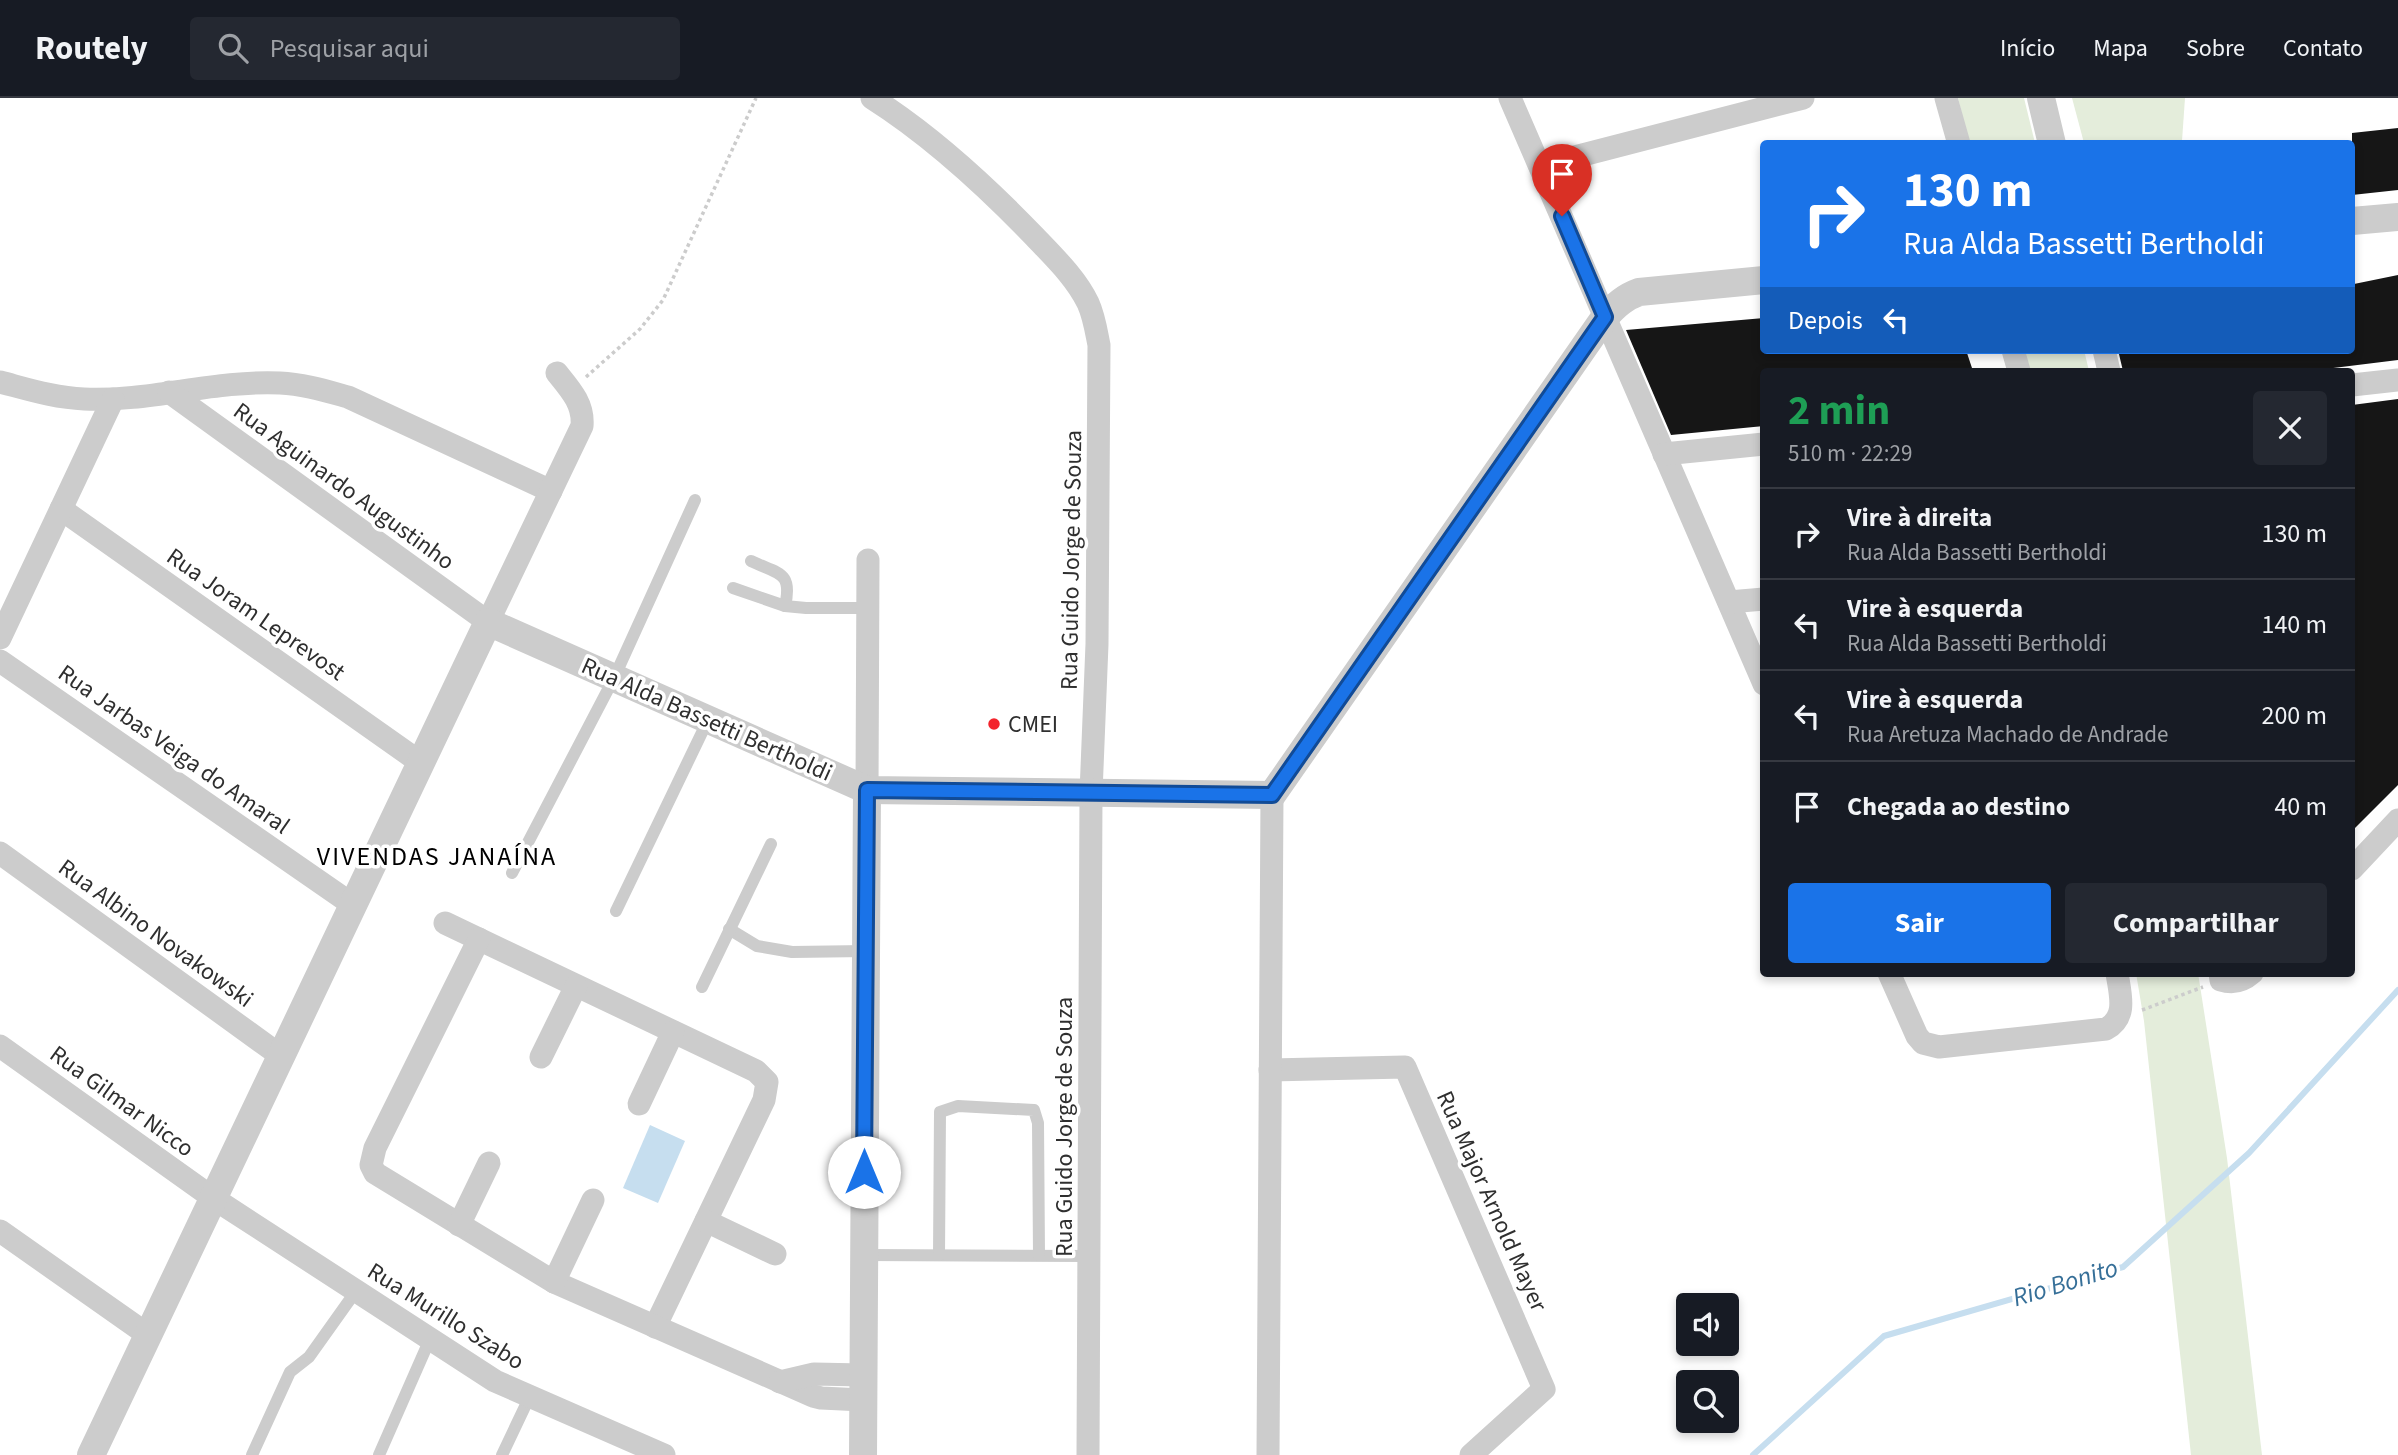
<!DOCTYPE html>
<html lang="pt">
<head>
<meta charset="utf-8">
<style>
  :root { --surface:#171b24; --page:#242831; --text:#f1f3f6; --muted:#9ea1a6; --line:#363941; --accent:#1a73e8 }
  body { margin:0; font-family:"Source Sans 3",sans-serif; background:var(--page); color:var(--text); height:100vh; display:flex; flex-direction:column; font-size:26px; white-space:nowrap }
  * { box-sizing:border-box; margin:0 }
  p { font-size:23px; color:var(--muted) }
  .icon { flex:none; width:38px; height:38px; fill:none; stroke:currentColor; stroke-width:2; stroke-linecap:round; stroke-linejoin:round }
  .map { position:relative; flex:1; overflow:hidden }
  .panel { position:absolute; left:1760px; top:270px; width:595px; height:609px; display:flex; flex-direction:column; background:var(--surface); border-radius:7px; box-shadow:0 4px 10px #0003 }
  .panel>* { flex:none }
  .top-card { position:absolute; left:1760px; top:42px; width:595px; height:214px; border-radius:7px; box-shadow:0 4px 10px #0003; background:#1a73e8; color:#fff; overflow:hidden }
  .buttons { position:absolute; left:1676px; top:1195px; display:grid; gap:14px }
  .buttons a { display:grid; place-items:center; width:63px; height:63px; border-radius:7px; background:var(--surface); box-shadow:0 4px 10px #0003; font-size:35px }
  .pin { position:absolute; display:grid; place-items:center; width:60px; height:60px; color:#fff; margin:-72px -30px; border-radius:50% 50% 50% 0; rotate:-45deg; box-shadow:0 0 7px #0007 }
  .pin .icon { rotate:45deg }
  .me { position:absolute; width:77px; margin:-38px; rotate:0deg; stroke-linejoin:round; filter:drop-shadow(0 0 5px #0008) }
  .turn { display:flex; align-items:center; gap:24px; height:147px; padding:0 28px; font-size:32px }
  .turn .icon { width:91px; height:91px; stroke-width:2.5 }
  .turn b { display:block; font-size:49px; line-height:60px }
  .then { display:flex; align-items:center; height:66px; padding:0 28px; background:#0003; gap:14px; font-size:26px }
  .round { display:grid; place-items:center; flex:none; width:74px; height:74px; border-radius:7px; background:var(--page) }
  .overview { display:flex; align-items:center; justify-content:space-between; height:119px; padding:0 28px }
  h1 { font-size:42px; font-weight:700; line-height:52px; color:#1e9e55 }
  .cta { display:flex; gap:14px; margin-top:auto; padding:14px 28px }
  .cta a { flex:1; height:80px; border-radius:7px; background:var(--accent); color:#fff; font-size:28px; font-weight:700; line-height:80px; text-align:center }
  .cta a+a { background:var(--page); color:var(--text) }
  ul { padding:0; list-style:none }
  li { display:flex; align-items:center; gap:21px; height:91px; padding:0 28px; border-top:2px solid var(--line) }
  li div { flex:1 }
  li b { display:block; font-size:26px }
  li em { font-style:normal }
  header { display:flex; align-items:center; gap:42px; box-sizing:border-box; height:98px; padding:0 35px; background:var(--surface); border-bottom:2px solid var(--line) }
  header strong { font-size:33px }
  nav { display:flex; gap:38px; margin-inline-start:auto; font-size:24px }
  .search { width:490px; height:63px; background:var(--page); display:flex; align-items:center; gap:18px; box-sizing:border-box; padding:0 24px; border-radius:7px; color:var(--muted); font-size:26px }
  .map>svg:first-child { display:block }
</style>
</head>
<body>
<header>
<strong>Routely</strong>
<div class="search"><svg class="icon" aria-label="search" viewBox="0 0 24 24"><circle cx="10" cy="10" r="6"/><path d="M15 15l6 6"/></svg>Pesquisar aqui</div>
<nav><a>Início</a><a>Mapa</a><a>Sobre</a><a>Contato</a></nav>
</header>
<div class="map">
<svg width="2398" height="1357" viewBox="0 0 2398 1357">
  <rect width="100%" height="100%" fill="#fff"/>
  <g fill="#e4eddb">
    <polygon points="1958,0 2024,0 2035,45 1969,45"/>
    <polygon points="2072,0 2185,0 2182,43 2169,46 2084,45"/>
    <polygon points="2024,252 2084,252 2089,273 2029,273"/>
    <polygon points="2136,875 2198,875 2227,1060 2262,1357 2191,1357 2144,923"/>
  </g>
  <polygon fill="#c6deef" points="650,1027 685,1043 658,1105 623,1090"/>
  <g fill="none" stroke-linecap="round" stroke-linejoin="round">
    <polyline stroke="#c6deef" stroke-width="6" points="1753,1357 1884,1238 2123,1169 2249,1055 2398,892"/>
  </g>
  <g fill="#161616">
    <polygon points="2398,30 2398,92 2352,97 2352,35"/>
    <polygon points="2398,177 2398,262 2309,273 2123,273 2118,252 2352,252 2354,186"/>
    <polygon points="1764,220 1764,252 1966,252 1973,273 1764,273 1764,328 1671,337 1626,232"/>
    <polygon points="2398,301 2398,687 2352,733 2352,307"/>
  </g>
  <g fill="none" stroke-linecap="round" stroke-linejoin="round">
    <g stroke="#ccc" stroke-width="3.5" stroke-dasharray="3.5 3.5" stroke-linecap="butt">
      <polyline points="586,279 640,231 663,202 756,0"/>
      <polyline points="2142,912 2203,889"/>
    </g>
    <g stroke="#ccc" stroke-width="12">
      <path d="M 751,463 C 778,476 793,473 785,508"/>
      <polyline points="733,490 785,508 806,510 867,510"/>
      <polyline points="512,775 614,580 695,402"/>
      <polyline points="616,813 708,622"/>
      <polyline points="729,831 757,848 792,854 866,853"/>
      <polyline points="702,889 771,746"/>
      <polyline points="864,1157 1089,1158"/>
      <polyline points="939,1157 940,1014 958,1008 1034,1012 1038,1025 1039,1157"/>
      <polyline points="252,1357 290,1274 309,1259 356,1193"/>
      <polyline points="379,1357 430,1241"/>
      <polyline points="502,1357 530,1298"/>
    </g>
    <g stroke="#ccc" stroke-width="23">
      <path d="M 872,0 C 932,38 985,87 1035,139 C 1054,159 1076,180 1088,205 C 1094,218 1096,232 1099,247 L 1097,546 L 1091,695 L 1088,1357"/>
      <polyline points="1510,0 1764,586"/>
      <polyline points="1946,0 1959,46"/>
      <polyline points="1540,68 1803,0"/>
      <polyline points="2013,252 2019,273"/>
      <polyline points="2104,252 2109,273"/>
      <path d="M 0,284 C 27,291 55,300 84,301 C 149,304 214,282 280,285 C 303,286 326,293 348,299 L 551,393"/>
      <polyline points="2352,287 2398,282"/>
      <path d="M 169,294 L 488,524 L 582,328 C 584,306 570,291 557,275"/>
      <polyline points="1664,356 1764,346"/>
      <polyline points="61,411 421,665"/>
      <polyline points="1729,504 1764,501"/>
      <polyline points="0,540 113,301"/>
      <polyline points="0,563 353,807"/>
      <polyline points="867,692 868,462"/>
      <polyline points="0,755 281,958"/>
      <polyline points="2352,771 2398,722"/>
      <polyline points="445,825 756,973 767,984 764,1002 655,1229"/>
      <polyline points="479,841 375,1050 371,1067 375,1075 554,1184 813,1298 821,1300 863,1302"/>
      <path d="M 1889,875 L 1917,938 L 1923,945 L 1939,949 L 2106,931 C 2128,919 2120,896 2117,875"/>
      <path d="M 2220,875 L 2221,882 C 2233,886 2243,883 2252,875"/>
      <polyline points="0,948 213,1100 495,1283 664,1357"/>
      <polyline points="541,959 576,888"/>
      <polyline points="1270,972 1405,969 1544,1291 1471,1357"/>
      <polyline points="639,1006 673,934"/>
      <polyline points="706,1123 775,1156"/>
      <polyline points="459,1127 489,1065"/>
      <polyline points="0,1133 148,1237"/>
      <polyline points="554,1184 593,1102"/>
      <polyline points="780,1284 814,1276 863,1277"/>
      <polyline points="1268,1357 1272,697"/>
    </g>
    <g stroke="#ccc" stroke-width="28">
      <polyline points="2041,0 2052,46"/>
      <polyline points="2352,123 2398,119"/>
      <path d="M 91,1357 L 488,524 L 867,692 L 1272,697 L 1605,219 C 1616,207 1625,199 1639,194 L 1764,182"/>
      <polyline points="863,1357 867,692"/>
    </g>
  </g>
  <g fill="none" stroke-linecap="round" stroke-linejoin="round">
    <g stroke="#114b97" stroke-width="18">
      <polyline id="route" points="864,1074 867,692 1272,697 1605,219 1562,118"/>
    </g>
    <use href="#route" stroke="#1a73e8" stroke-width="12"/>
  </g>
  <circle fill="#f3242c" stroke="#fff" stroke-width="2.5" cx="994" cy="626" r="7"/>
  <g text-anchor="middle" stroke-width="7" stroke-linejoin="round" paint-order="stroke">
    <g font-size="24" fill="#2f2f2f" stroke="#fff">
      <text transform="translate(344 388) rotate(36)" y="8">Rua Aguinardo Augustinho</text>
      <text transform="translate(1071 462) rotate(-89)" y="8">Rua Guido Jorge de Souza</text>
      <text transform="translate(256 516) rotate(35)" y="8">Rua Joram Leprevost</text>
      <text transform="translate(707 621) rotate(24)" y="8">Rua Alda Bassetti Bertholdi</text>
      <text transform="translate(174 651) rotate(35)" y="8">Rua Jarbas Veiga do Amaral</text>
      <text transform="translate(156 835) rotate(36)" y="8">Rua Albino Novakowski</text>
      <text transform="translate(122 1003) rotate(36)" y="8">Rua Gilmar Nicco</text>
      <text transform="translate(1064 1029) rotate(-90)" y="8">Rua Guido Jorge de Souza</text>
      <text transform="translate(1492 1103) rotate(66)" y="8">Rua Major Arnold Mayer</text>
      <text transform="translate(446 1218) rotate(32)" y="8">Rua Murillo Szabo</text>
    </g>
    <g font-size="24" fill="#2f2f2f" stroke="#fff" text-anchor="start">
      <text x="1008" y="634">CMEI</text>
    </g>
    <g font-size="26" letter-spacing="2" fill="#000" stroke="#fff">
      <text x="437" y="767">VIVENDAS JANAÍNA</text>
    </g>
    <g font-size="26" font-style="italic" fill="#366f98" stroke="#fff">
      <text transform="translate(2065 1184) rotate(-17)" y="9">Rio Bonito</text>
    </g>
  </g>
</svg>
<div class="buttons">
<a><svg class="icon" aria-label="sound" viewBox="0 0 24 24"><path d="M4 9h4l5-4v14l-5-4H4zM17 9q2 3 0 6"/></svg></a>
<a><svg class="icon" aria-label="search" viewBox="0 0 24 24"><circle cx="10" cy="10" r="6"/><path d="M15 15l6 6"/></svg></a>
</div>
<div class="pin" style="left:1562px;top:118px;background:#d93025"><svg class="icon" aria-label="arrive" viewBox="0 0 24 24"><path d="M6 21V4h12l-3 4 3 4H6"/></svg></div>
<svg class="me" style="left:864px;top:1074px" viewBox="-20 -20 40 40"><circle r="19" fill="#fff"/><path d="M0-13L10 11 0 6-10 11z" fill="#1a73e8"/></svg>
<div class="top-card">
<div class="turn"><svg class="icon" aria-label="right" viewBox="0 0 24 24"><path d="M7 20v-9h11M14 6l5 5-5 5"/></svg><div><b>130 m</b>Rua Alda Bassetti Bertholdi</div></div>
<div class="then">Depois<svg class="icon" aria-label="left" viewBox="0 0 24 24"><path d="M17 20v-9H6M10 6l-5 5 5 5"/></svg></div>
</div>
<section class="panel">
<div class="overview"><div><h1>2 min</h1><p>510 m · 22:29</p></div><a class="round"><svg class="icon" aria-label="close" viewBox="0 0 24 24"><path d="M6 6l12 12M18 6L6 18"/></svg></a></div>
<ul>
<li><svg class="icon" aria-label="right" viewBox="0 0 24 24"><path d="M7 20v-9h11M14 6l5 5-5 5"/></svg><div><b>Vire à direita</b><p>Rua Alda Bassetti Bertholdi</p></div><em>130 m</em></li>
<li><svg class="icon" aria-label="left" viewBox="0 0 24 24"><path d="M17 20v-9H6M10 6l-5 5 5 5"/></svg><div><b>Vire à esquerda</b><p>Rua Alda Bassetti Bertholdi</p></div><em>140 m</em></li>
<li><svg class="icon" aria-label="left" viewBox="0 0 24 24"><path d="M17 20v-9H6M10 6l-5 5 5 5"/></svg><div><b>Vire à esquerda</b><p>Rua Aretuza Machado de Andrade</p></div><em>200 m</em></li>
<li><svg class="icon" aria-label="arrive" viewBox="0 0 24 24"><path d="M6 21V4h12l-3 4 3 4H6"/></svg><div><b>Chegada ao destino</b></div><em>40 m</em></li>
</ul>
<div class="cta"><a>Sair</a><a>Compartilhar</a></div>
</section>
</div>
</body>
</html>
